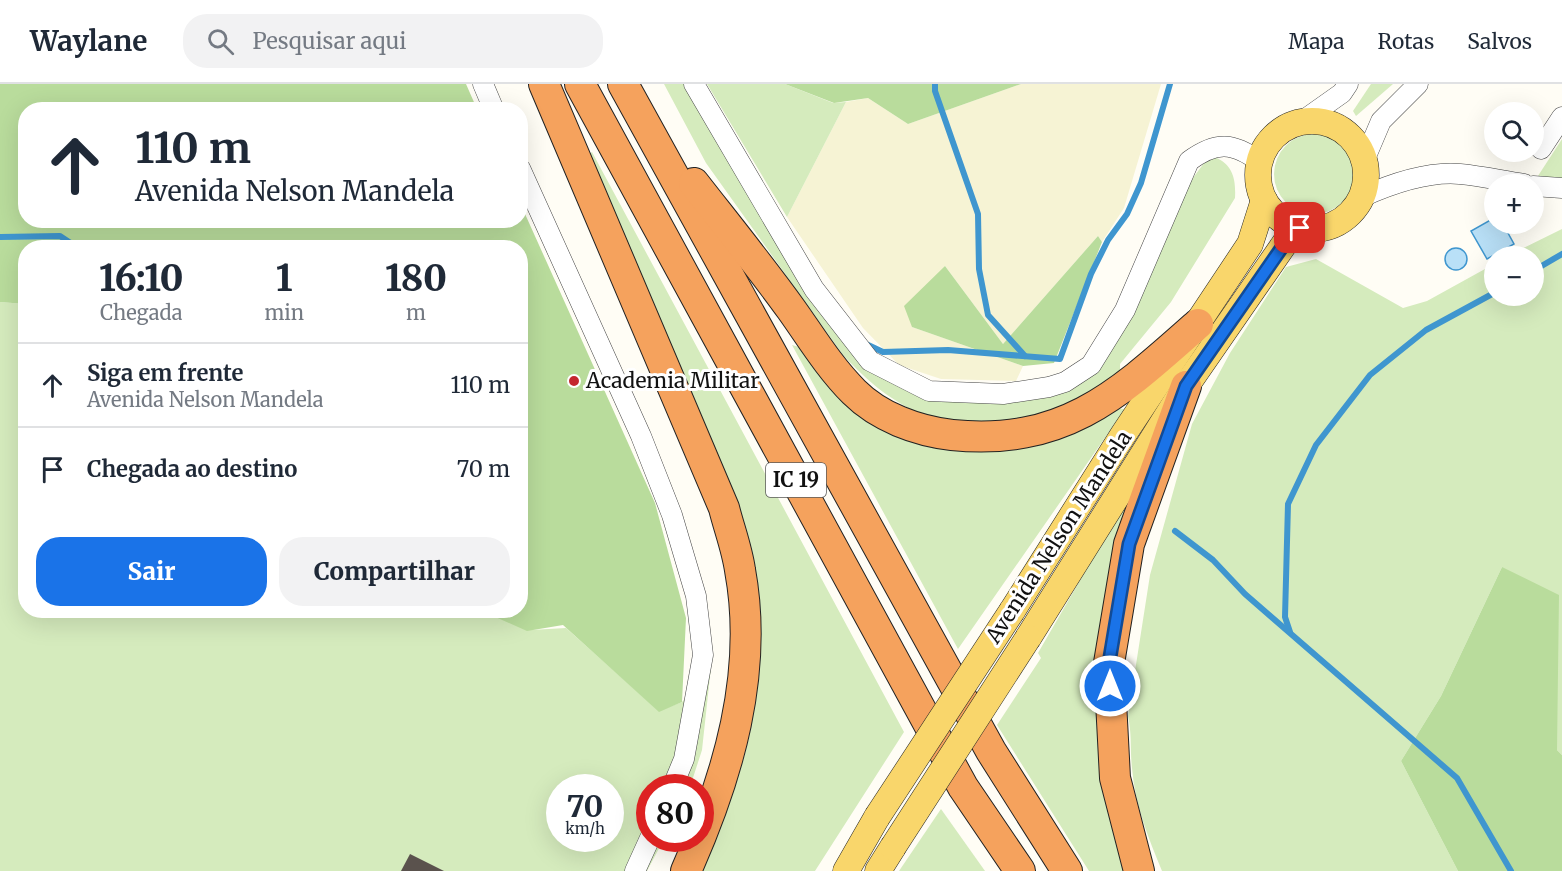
<!DOCTYPE html>
<html lang="pt">
<head>
<meta charset="utf-8">
<style>
  :root { --surface:#fff; --page:#f2f2f3; --text:#1f2937; --muted:#747a83; --line:#e0e1e3; --accent:#1a73e8 }
  body { margin:0; font-family:Merriweather,serif; background:var(--page); color:var(--text); height:100vh; display:flex; flex-direction:column; font-size:22px; white-space:nowrap }
  * { box-sizing:border-box; margin:0 }
  p { font-size:20px; color:var(--muted) }
  .icon { flex:none; width:33px; height:33px; fill:none; stroke:currentColor; stroke-width:2; stroke-linecap:round; stroke-linejoin:round }
  .map { position:relative; flex:1; overflow:hidden }
  .panel { position:absolute; left:18px; top:156px; width:510px; height:378px; display:flex; flex-direction:column; background:var(--surface); border-radius:24px; box-shadow:0 6px 24px #0002 }
  .panel>* { flex:none }
  .banner { position:absolute; left:18px; top:18px; width:510px; height:126px; border-radius:24px; box-shadow:0 6px 24px #0002; background:#fff; color:var(--text); overflow:hidden }
  .tools { position:absolute; left:1484px; top:18px; display:grid; gap:12px }
  .tools a { display:grid; place-items:center; width:60px; height:60px; border-radius:50%; background:var(--surface); box-shadow:0 6px 24px #0002; font-size:30px }
  .speed { position:absolute; left:546px; top:690px; display:flex; gap:12px; font-size:30px; font-weight:700; text-align:center }
  .speed>* { display:grid; place-content:center; width:78px; height:78px; border-radius:50%; background:var(--surface); box-shadow:0 6px 24px #0002; line-height:1 }
  .speed small { font-size:15px; font-weight:400 }
  .speed .limit { border:9px solid #d22; background:#fff; color:#111 }
  .pin { position:absolute; display:grid; place-items:center; width:51px; height:51px; color:#fff; margin:-26px; border-radius:12px; box-shadow:0 3px 9px #0006 }
  .me { position:absolute; width:66px; margin:-33px; rotate:0deg; stroke-linejoin:round; filter:drop-shadow(0 0 4px #0008) }
  .turn { display:flex; align-items:center; gap:21px; height:126px; padding:0 18px; font-size:27px }
  .turn .icon { width:78px; height:78px; stroke-width:2.5 }
  .turn b { display:block; font-size:42px; line-height:51px }
  .eta { display:flex; justify-content:space-evenly; align-items:center; height:102px; text-align:center }
  .eta b { font-size:36px; font-weight:800; line-height:42px }
  .cta { display:flex; gap:12px; margin-top:auto; padding:12px 18px }
  .cta a { flex:1; height:69px; border-radius:24px; background:var(--accent); color:#fff; font-size:24px; font-weight:800; line-height:69px; text-align:center }
  .cta a+a { background:var(--page); color:var(--text) }
  ul { padding:0; list-style:none }
  li { display:flex; align-items:center; gap:18px; height:84px; padding:0 18px; border-top:2px solid var(--line) }
  li div { flex:1 }
  li b { display:block; font-size:22px }
  li em { font-style:normal }
  header { display:flex; align-items:center; gap:36px; box-sizing:border-box; height:84px; padding:0 30px; background:var(--surface); border-bottom:2px solid var(--line) }
  header strong { font-size:28px }
  nav { display:flex; gap:33px; margin-inline-start:auto; font-size:21px }
  .search { width:420px; height:54px; background:var(--page); display:flex; align-items:center; gap:15px; box-sizing:border-box; padding:0 21px; border-radius:24px; color:var(--muted); font-size:22px }
  .map>svg:first-child { display:block }
</style>
</head>
<body>
<header>
<strong>Waylane</strong>
<div class="search"><svg class="icon" aria-label="search" viewBox="0 0 24 24"><circle cx="10" cy="10" r="6"/><path d="M15 15l6 6"/></svg>Pesquisar aqui</div>
<nav><a>Mapa</a><a>Rotas</a><a>Salvos</a></nav>
</header>
<div class="map">
<svg width="1562" height="787" viewBox="0 0 1562 787">
  <rect width="100%" height="100%" fill="#fffdf5"/>
  <polygon fill="#f6f3d4" points="1021,0 1161,0 1124,124 1102,158 1098,152 1003,260 945,182 912,243 1023,282 1016,297 941,295 899,281 863,244 787,133 846,18 868,14 908,40"/>
  <g fill="#d5ebbd" fill-rule="evenodd">
    <path d="M 664,0 L 686,0 L 856,266 L 938,313 L 1087,290 L 1190,98 L 1204,79 L 1215,73 C 1233,81 1236,95 1235,114 L 1171,218 L 1120,280 L 1120,290 C 1103,300 1086,313 1068,321 C 1036,336 962,347 928,333 C 893,319 868,298 843,271 L 706,79 Z"/>
    <polygon points="707,0 785,0 833,19 846,18 787,133"/>
    <polygon points="1371,0 1393,0 1356,32 1353,27"/>
    <circle cx="1314" cy="90" r="40"/>
    <polygon points="1562,55 1562,94 1536,95"/>
    <path d="M 592,68 L 904,648 L 815,787 L 700,787 C 717,745 738,702 748,658 C 757,621 754,581 755,543 L 587,72 Z"/>
    <path d="M 1562,145 L 1562,671 L 1557,666 L 1502,483 L 1441,612 L 1401,677 L 1458,787 L 1162,787 C 1148,753 1135,721 1132,684 C 1130,666 1132,650 1128,632 L 1150,491 L 1192,340 L 1230,269 L 1286,183 L 1316,175 L 1403,224 L 1427,217 L 1494,180 L 1494,212 L 1533,212 L 1533,172 L 1507,172 Z"/>
    <path d="M 0,218 L 25,220 L 26,526 L 483,527 L 531,546 L 566,544 L 659,627 L 682,618 L 711,583 L 702,666 L 690,703 L 650,704 L 650,754 L 664,755 L 647,787 L 0,787 ZM 560,704 L 610,704 L 610,754 L 560,754 Z"/>
    <polygon points="792,261 806,265 917,354 1113,324 1125,325 958,565"/>
    <polygon points="1138,409 1115,481 1127,787 1089,787 997,641 1041,574 1038,569 1127,415"/>
    <polygon points="941,725 985,787 899,787"/>
  </g>
  <g fill="#b9dc9c">
    <polygon points="0,0 466,0 477,25 26,26 26,136 520,136 521,121 655,419 686,534 682,618 659,628 563,541 527,547 482,527 520,526 520,164 26,164 25,220 0,218"/>
    <polygon points="785,0 1021,0 908,40 868,14 834,19"/>
    <polygon points="1098,152 1102,158 1054,279 1023,282 912,243 904,222 945,182 1003,260"/>
    <polygon points="1502,483 1559,511 1557,666 1562,671 1562,787 1458,787 1401,677 1441,612"/>
  </g>
  <g fill="#b9e0f7" stroke="#3f96cf" stroke-width="1.5">
    <polygon points="1494,134 1494,140 1503,140 1514,160 1487,175 1471,147"/>
    <circle cx="1456" cy="175" r="11"/>
  </g>
  <g fill="none" stroke-linecap="round" stroke-linejoin="round">
    <g stroke="#3f96cf" stroke-width="6">
      <polyline points="935,0 935,7 978,130 979,185 988,231 1025,272"/>
      <polyline points="0,153 60,152 78,164"/>
      <polyline points="1533,187 1562,170"/>
      <polyline points="866,260 883,268 948,266 1060,275 1091,190 1108,156 1127,130 1141,99 1170,0"/>
      <polyline points="1175,447 1213,476 1245,510 1457,694 1511,787"/>
      <polyline points="1290,548 1285,533 1288,420 1316,361 1370,291 1426,246 1494,209"/>
    </g>
  </g>
  <polygon fill="#5a524d" points="410,770 444,787 401,787"/>
  <g fill="none" stroke-linecap="round" stroke-linejoin="round">
    <g stroke="#444" stroke-width="21">
      <g id="minor">
        <polyline points="483,0 494,26"/>
        <path d="M 694,0 L 814,205 L 870,277 L 929,307 L 1003,310 L 1049,303 L 1065,298 L 1091,281 L 1125,226 L 1189,77 C 1216,57 1233,58 1260,78"/>
        <polyline points="1301,38 1342,9 1348,0"/>
        <polyline points="1541,65 1562,33"/>
        <polyline points="1364,77 1381,37 1418,0"/>
        <polyline points="520,84 641,352 672,431 696,512 703,571 684,675 672,704"/>
        <polyline points="1533,102 1562,104"/>
        <path d="M 1362,113 C 1391,100 1427,87 1460,90 C 1482,92 1503,97 1524,100"/>
        <polyline points="635,787 650,754"/>
      </g>
    </g>
    <g stroke="#222" stroke-width="27">
      <g id="major">
        <circle cx="1312" cy="91" r="54"/>
        <polyline points="1012,527 1123,351 1250,160 1264,116"/>
        <polyline points="1028,554 1186,302 1285,159 1300,144"/>
        <polyline points="846,787 877,733"/>
        <polyline points="878,787 893,763"/>
      </g>
    </g>
    <g stroke="#222" stroke-width="32">
      <g id="highway">
        <path d="M 544,0 L 724,424 C 729,444 737,465 740,486 C 759,589 728,693 686,787"/>
        <polyline points="580,0 963,703 1020,787"/>
        <polyline points="623,0 991,667 1067,787"/>
        <path d="M 694,99 C 726,140 760,182 791,225 C 811,253 829,283 854,308 C 879,333 917,347 952,351 C 1065,362 1119,310 1198,240"/>
        <polyline points="1139,787 1115,694 1109,579 1129,460 1186,302"/>
      </g>
    </g>
    <use href="#minor" stroke="#fff" stroke-width="20"/>
    <use href="#major" stroke="#f9d66b" stroke-width="26"/>
    <use href="#highway" stroke="#f5a25d" stroke-width="30"/>
    <g stroke="#222" stroke-width="27" stroke-linecap="butt">
      <g id="major-bridge">
        <polyline points="877,733 1012,527"/>
        <polyline points="893,763 1028,554"/>
      </g>
    </g>
    <use href="#major-bridge" stroke="#f9d66b" stroke-width="26"/>
  </g>
  <g fill="none" stroke-linecap="round" stroke-linejoin="round">
    <g stroke="#114b97" stroke-width="15">
      <polyline id="route" points="1110,602 1109,579 1129,460 1186,302 1285,159 1300,144"/>
    </g>
    <use href="#route" stroke="#1a73e8" stroke-width="10"/>
  </g>
  <circle fill="#c4262e" stroke="#fff" stroke-width="2" cx="574" cy="297" r="6"/>
  <g text-anchor="middle" stroke-width="6" stroke-linejoin="round" paint-order="stroke">
    <rect fill="#fff" stroke="#585858" stroke-width="1.5" x="766" y="379" width="60" height="34" rx="4.5"/>
    <g font-size="20" font-weight="bold" fill="#111">
      <text x="796" y="403">IC 19</text>
    </g>
    <g font-size="21" fill="#111" stroke="#fff" text-anchor="start">
      <text x="586" y="304">Academia Militar</text>
    </g>
    <g font-size="21" fill="#111" stroke="#fff">
      <text transform="translate(1059 453) rotate(-57)" y="7">Avenida Nelson Mandela</text>
    </g>
  </g>
</svg>
<div class="tools">
<a><svg class="icon" aria-label="search" viewBox="0 0 24 24"><circle cx="10" cy="10" r="6"/><path d="M15 15l6 6"/></svg></a>
<a>+</a>
<a>−</a>
</div>
<div class="speed"><div>70<small>km/h</small></div><div class="limit">80</div></div>
<div class="pin" style="left:1300px;top:144px;background:#d93025"><svg class="icon" aria-label="arrive" viewBox="0 0 24 24"><path d="M6 21V4h12l-3 4 3 4H6"/></svg></div>
<svg class="me" style="left:1110px;top:602px" viewBox="-20 -20 40 40"><circle r="17" fill="#1a73e8" stroke="#fff" stroke-width="3"/><path d="M0-11L8 9 0 5-8 9z" fill="#fff"/></svg>
<div class="banner">
<div class="turn"><svg class="icon" aria-label="ahead" viewBox="0 0 24 24"><path d="M12 20V5M6 11l6-6 6 6"/></svg><div><b>110 m</b>Avenida Nelson Mandela</div></div>
</div>
<section class="panel">
<div class="eta">
<div><b>16:10</b><p>Chegada</p></div>
<div><b>1</b><p>min</p></div>
<div><b>180</b><p>m</p></div>
</div>
<ul>
<li><svg class="icon" aria-label="ahead" viewBox="0 0 24 24"><path d="M12 20V5M6 11l6-6 6 6"/></svg><div><b>Siga em frente</b><p>Avenida Nelson Mandela</p></div><em>110 m</em></li>
<li><svg class="icon" aria-label="arrive" viewBox="0 0 24 24"><path d="M6 21V4h12l-3 4 3 4H6"/></svg><div><b>Chegada ao destino</b></div><em>70 m</em></li>
</ul>
<div class="cta"><a>Sair</a><a>Compartilhar</a></div>
</section>
</div>
</body>
</html>
